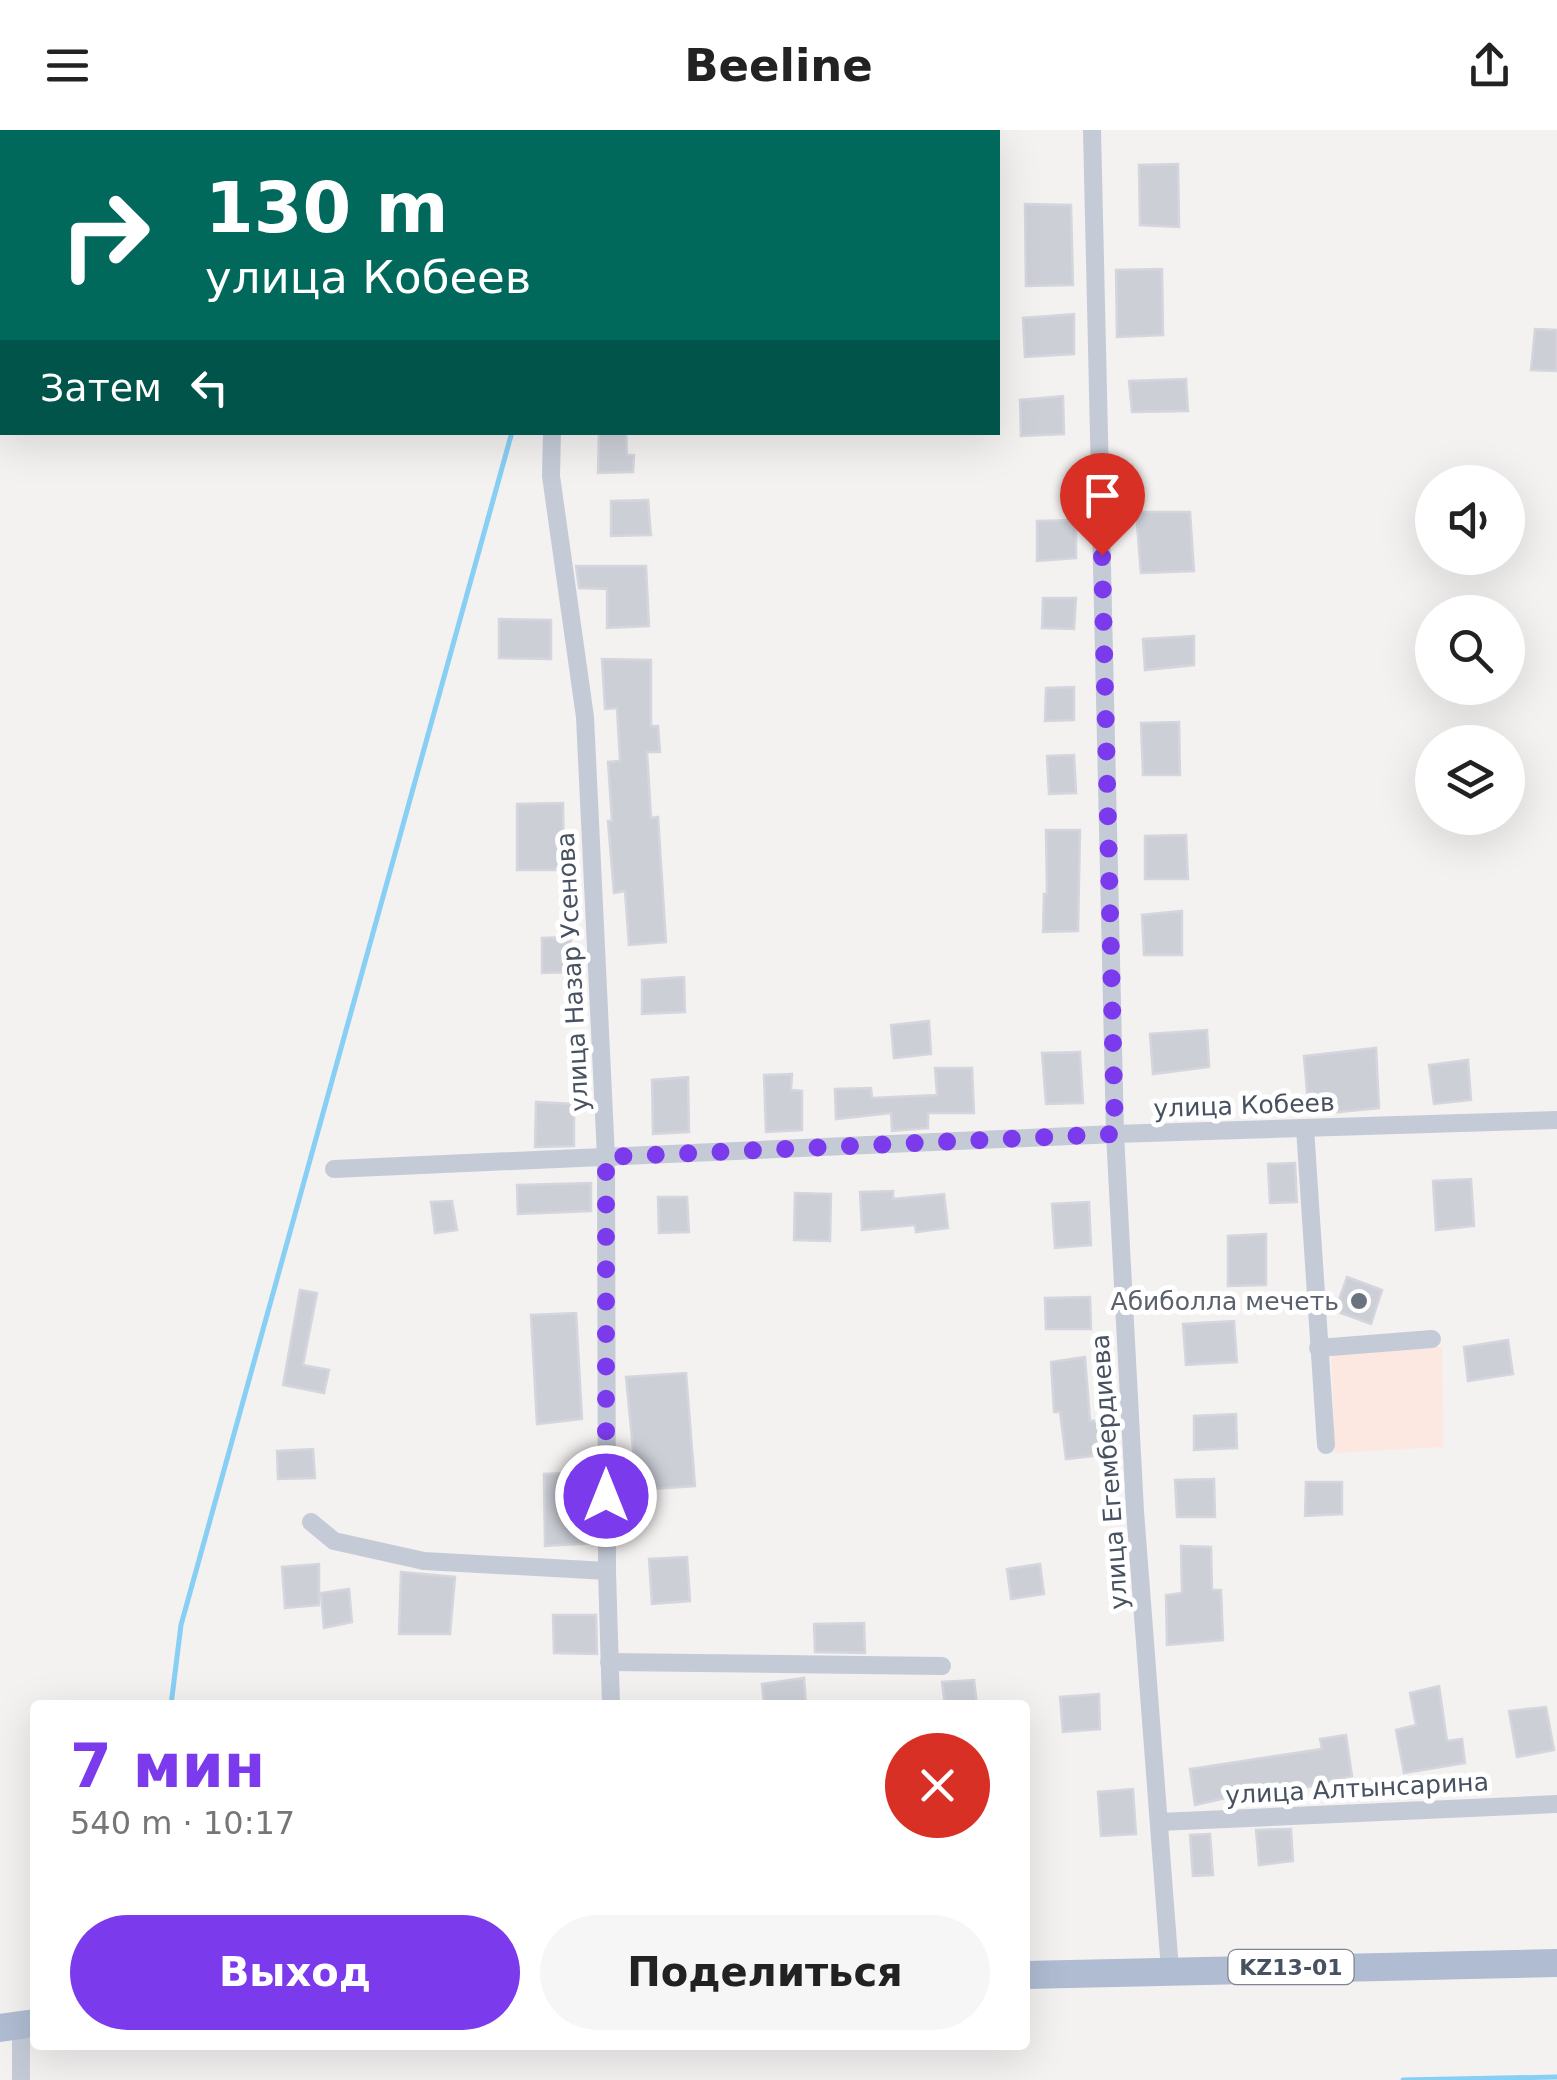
<!DOCTYPE html>
<html lang="ru">
<head>
<meta charset="utf-8">
<style>
  :root { --surface:#fff; --page:#f6f6f6; --text:#222; --muted:#767676; --accent:#7c3aed }
  body { margin:0; font-family:"DejaVu Sans",sans-serif; background:var(--page); color:var(--text); height:100vh; display:flex; flex-direction:column; font-size:38px; white-space:nowrap }
  * { box-sizing:border-box; margin:0 }
  p { font-size:32px; color:var(--muted) }
  .icon { flex:none; width:55px; height:55px; fill:none; stroke:currentColor; stroke-width:2; stroke-linecap:round; stroke-linejoin:round }
  .map { position:relative; flex:1; overflow:hidden }
  .drawer { position:absolute; left:30px; top:1570px; width:1000px; height:350px; display:flex; flex-direction:column; background:var(--surface); border-radius:10px; box-shadow:0 10px 40px #0002 }
  .drawer>* { flex:none }
  .hud { position:absolute; left:0px; top:0px; width:1000px; height:305px; box-shadow:0 10px 40px #0002; background:#00695c; color:#fff; overflow:hidden }
  .fabs { position:absolute; left:1415px; top:335px; display:grid; gap:20px }
  .fabs a { display:grid; place-items:center; width:110px; height:110px; border-radius:50%; background:var(--surface); box-shadow:0 10px 40px #0002; font-size:50px }
  .pin { position:absolute; display:grid; place-items:center; width:85px; height:85px; color:#fff; margin:-102px -42px; border-radius:50% 50% 50% 0; rotate:-45deg; box-shadow:0 0 10px #0007 }
  .pin .icon { rotate:45deg }
  .me { position:absolute; width:110px; margin:-55px; rotate:0deg; stroke-linejoin:round; filter:drop-shadow(0 0 8px #0008) }
  .turn { display:flex; align-items:center; gap:35px; height:210px; padding:0 40px; font-size:45px }
  .turn .icon { width:130px; height:130px; stroke-width:2.5 }
  .turn b { display:block; font-size:70px; line-height:85px }
  .then { display:flex; align-items:center; height:95px; padding:0 40px; background:#0003; gap:20px; font-size:38px }
  .round { display:grid; place-items:center; flex:none; width:105px; height:105px; border-radius:52px; background:var(--page) }
  .summary { display:flex; align-items:center; justify-content:space-between; height:170px; padding:0 40px }
  h1 { font-size:60px; font-weight:700; line-height:75px; color:var(--accent) }
  .button { display:flex; gap:20px; margin-top:auto; padding:20px 40px }
  .button a { flex:1; height:115px; border-radius:60px; background:var(--accent); color:#fff; font-size:40px; font-weight:700; line-height:115px; text-align:center }
  .button a+a { background:var(--page); color:var(--text) }
  header { display:flex; justify-content:space-between; align-items:center; height:130px; padding:0 40px; background:var(--surface); font-size:45px; font-weight:700 }
  .map>svg:first-child { display:block }
</style>
</head>
<body>
<header><svg class="icon" aria-label="menu" viewBox="0 0 24 24"><path d="M4 6h16M4 12h16M4 18h16"/></svg>Beeline<svg class="icon" aria-label="share" viewBox="0 0 24 24"><path d="M12 15V3M7 8l5-5 5 5M5 13v7h14v-7"/></svg></header>
<div class="map">
<svg width="1557" height="1950" viewBox="0 0 1557 1950">
  <rect width="100%" height="100%" fill="#f4f1f1"/>
  <polygon fill="#fde7e1" points="1442,1217 1443,1317 1335,1323 1331,1223"/>
  <g fill="none" stroke-linecap="round" stroke-linejoin="round">
    <g stroke="#87cff4" stroke-width="5">
      <polyline points="594,2 594,0"/>
      <polyline points="171,1575 181,1495 512,302"/>
      <polyline points="1403,1950 1557,1947"/>
    </g>
  </g>
  <g fill="#cdcfd7" stroke="#d5d6dd" stroke-width="2.5">
    <polygon points="1178,34 1179,97 1140,95 1139,35"/>
    <polygon points="1025,74 1071,75 1073,155 1026,156"/>
    <polygon points="1162,139 1163,205 1117,207 1116,140"/>
    <polygon points="1074,184 1074,224 1025,227 1023,188"/>
    <polygon points="1535,199 1557,200 1557,241 1531,240"/>
    <polygon points="1186,249 1188,281 1132,282 1129,251"/>
    <polygon points="1063,266 1064,304 1021,306 1020,270"/>
    <polygon points="599,302 626,302 627,325 634,325 633,342 598,343"/>
    <polygon points="648,370 651,405 611,406 611,371"/>
    <polygon points="1136,382 1190,382 1194,441 1141,443"/>
    <polygon points="1076,390 1076,428 1037,431 1037,391"/>
    <polygon points="576,436 646,436 649,496 607,498 607,459 579,458"/>
    <polygon points="1043,468 1076,468 1074,499 1042,498"/>
    <polygon points="499,489 551,490 551,529 499,528"/>
    <polygon points="1194,506 1194,535 1145,540 1143,509"/>
    <polygon points="602,529 651,530 651,596 658,596 660,622 647,622 651,688 658,687 666,812 629,815 625,761 614,763 608,691 612,691 608,632 620,631 617,578 605,579"/>
    <polygon points="1074,557 1074,590 1045,591 1046,558"/>
    <polygon points="1179,592 1180,645 1143,645 1141,593"/>
    <polygon points="1074,625 1076,663 1049,664 1047,626"/>
    <polygon points="563,673 564,740 517,740 517,674"/>
    <polygon points="1046,700 1080,700 1078,801 1043,802 1044,764 1047,764"/>
    <polygon points="1186,705 1188,749 1145,749 1145,706"/>
    <polygon points="1182,781 1182,825 1144,825 1142,785"/>
    <polygon points="571,807 571,842 542,843 542,808"/>
    <polygon points="684,847 685,882 642,884 642,850"/>
    <polygon points="929,891 931,924 894,928 891,895"/>
    <polygon points="1207,900 1209,937 1153,944 1150,904"/>
    <polygon points="1376,918 1379,978 1309,985 1304,926"/>
    <polygon points="1080,922 1083,973 1046,974 1042,923"/>
    <polygon points="1468,930 1471,970 1434,974 1429,935"/>
    <polygon points="935,938 972,938 974,983 928,983 928,998 892,1001 891,983 836,989 835,959 871,958 872,968 937,965"/>
    <polygon points="792,944 791,960 802,961 802,1000 766,1002 764,945"/>
    <polygon points="688,947 689,1002 653,1004 652,950"/>
    <polygon points="536,972 574,974 574,1016 535,1017"/>
    <polygon points="1295,1033 1297,1072 1270,1073 1268,1034"/>
    <polygon points="1471,1049 1474,1096 1436,1100 1433,1051"/>
    <polygon points="591,1053 591,1081 518,1084 517,1055"/>
    <polygon points="893,1061 893,1069 944,1064 948,1098 916,1102 915,1095 862,1100 860,1062"/>
    <polygon points="795,1063 831,1064 830,1111 794,1110"/>
    <polygon points="658,1067 687,1067 689,1102 659,1103"/>
    <polygon points="452,1071 457,1100 435,1103 431,1072"/>
    <polygon points="1089,1072 1091,1115 1055,1118 1052,1074"/>
    <polygon points="1266,1104 1266,1155 1228,1156 1228,1106"/>
    <polygon points="1347,1147 1382,1160 1371,1194 1335,1181"/>
    <polygon points="300,1160 317,1163 303,1235 329,1240 324,1263 283,1255"/>
    <polygon points="1090,1167 1091,1199 1046,1199 1045,1168"/>
    <polygon points="576,1183 582,1289 537,1294 531,1185"/>
    <polygon points="1234,1191 1237,1232 1186,1235 1183,1194"/>
    <polygon points="1508,1210 1513,1244 1468,1251 1464,1217"/>
    <polygon points="1085,1227 1090,1291 1101,1290 1102,1325 1066,1329 1060,1282 1054,1282 1051,1232"/>
    <polygon points="686,1243 695,1356 637,1360 626,1247"/>
    <polygon points="1236,1284 1237,1318 1194,1320 1194,1286"/>
    <polygon points="313,1319 315,1348 278,1349 277,1321"/>
    <polygon points="594,1342 594,1413 545,1416 544,1344"/>
    <polygon points="1214,1349 1215,1387 1177,1387 1175,1350"/>
    <polygon points="1306,1352 1342,1352 1342,1384 1305,1386"/>
    <polygon points="1181,1416 1211,1417 1212,1460 1221,1460 1223,1510 1167,1515 1166,1465 1182,1463"/>
    <polygon points="687,1427 690,1471 652,1474 649,1429"/>
    <polygon points="319,1434 319,1475 285,1478 282,1437"/>
    <polygon points="1040,1434 1044,1464 1011,1469 1007,1439"/>
    <polygon points="401,1442 455,1447 450,1504 399,1504"/>
    <polygon points="349,1459 352,1492 324,1498 321,1463"/>
    <polygon points="553,1485 596,1485 597,1524 554,1523"/>
    <polygon points="864,1493 865,1523 815,1522 814,1494"/>
    <polygon points="804,1548 806,1575 764,1575 762,1554"/>
    <polygon points="974,1550 977,1575 945,1575 942,1552"/>
    <polygon points="1439,1556 1447,1611 1462,1609 1465,1633 1404,1643 1396,1600 1416,1595 1410,1563"/>
    <polygon points="1099,1564 1100,1599 1063,1602 1060,1567"/>
    <polygon points="1546,1577 1554,1620 1517,1627 1509,1581"/>
    <polygon points="1346,1605 1352,1646 1280,1664 1245,1670 1244,1664 1195,1675 1190,1639 1322,1619 1320,1609"/>
    <polygon points="1133,1659 1136,1704 1101,1706 1098,1662"/>
    <polygon points="1291,1699 1293,1731 1259,1735 1256,1700"/>
    <polygon points="1210,1704 1213,1745 1193,1746 1190,1705"/>
  </g>
  <g fill="none" stroke-linecap="round" stroke-linejoin="round">
    <g stroke="#c4cbd7" stroke-width="18">
      <polyline points="1092,0 1115,1004 1135,1381 1170,1840"/>
      <polyline points="628,2 628,0"/>
      <polyline points="552,302 551,346 585,587 606,1027 607,1441 611,1575"/>
      <polyline points="1305,998 1326,1315"/>
      <polyline points="334,1039 1115,1004 1557,990"/>
      <polyline points="1318,1218 1432,1209"/>
      <polyline points="311,1392 334,1411 424,1431 607,1441"/>
      <polyline points="609,1532 942,1536"/>
      <polyline points="1159,1692 1557,1674"/>
      <polyline points="21,1895 21,1950"/>
    </g>
    <g stroke="#afbcd2" stroke-width="28">
      <polyline points="1025,1845 1557,1833"/>
      <polyline points="0,1898 35,1893"/>
    </g>
  </g>
  <g fill="none" stroke-linecap="round" stroke-linejoin="round">
    <polyline stroke="#7c3aed" stroke-width="18" stroke-dasharray="0 32.4" points="606,1366 606,1027 1115,1004 1102,425"/>
  </g>
  <circle fill="#6b7280" stroke="#fff" stroke-width="4" cx="1359" cy="1171" r="10"/>
  <g text-anchor="middle" stroke-width="10" stroke-linejoin="round" paint-order="stroke">
    <rect fill="#fff" stroke="#7e8590" stroke-width="2.5" x="1228.5" y="1820" width="125" height="34" rx="8"/>
    <g font-size="22" font-weight="bold" fill="#475160">
      <text x="1291" y="1845">KZ13-01</text>
    </g>
    <g font-size="25" fill="#475160" stroke="#fff">
      <text transform="translate(572 842) rotate(-93)" y="9">улица Назар Усенова</text>
      <text transform="translate(1244 975) rotate(-2)" y="9">улица Кобеев</text>
      <text transform="translate(1109 1342) rotate(-94)" y="9">улица Егембердиева</text>
      <text transform="translate(1357 1658) rotate(-3)" y="9">улица Алтынсарина</text>
    </g>
    <g font-size="25" fill="#5b616d" stroke="#fff" text-anchor="end">
      <text x="1339" y="1180">Абиболла мечеть</text>
    </g>
  </g>
</svg>
<div class="fabs">
<a><svg class="icon" aria-label="sound" viewBox="0 0 24 24"><path d="M4 9h4l5-4v14l-5-4H4zM17 9q2 3 0 6"/></svg></a>
<a><svg class="icon" aria-label="search" viewBox="0 0 24 24"><circle cx="10" cy="10" r="6"/><path d="M15 15l6 6"/></svg></a>
<a><svg class="icon" aria-label="layers" viewBox="0 0 24 24"><path d="M12 4l9 5-9 5-9-5zM3 14l9 5 9-5"/></svg></a>
</div>
<div class="pin" style="left:1102px;top:425px;background:#d93025"><svg class="icon" aria-label="arrive" viewBox="0 0 24 24"><path d="M6 21V4h12l-3 4 3 4H6"/></svg></div>
<svg class="me" style="left:606px;top:1366px" viewBox="-20 -20 40 40"><circle r="17" fill="#7c3aed" stroke="#fff" stroke-width="3"/><path d="M0-11L8 9 0 5-8 9z" fill="#fff"/></svg>
<div class="hud">
<div class="turn"><svg class="icon" aria-label="right" viewBox="0 0 24 24"><path d="M7 20v-9h11M14 6l5 5-5 5"/></svg><div><b>130 m</b>улица Кобеев</div></div>
<div class="then">Затем<svg class="icon" aria-label="left" viewBox="0 0 24 24"><path d="M17 20v-9H6M10 6l-5 5 5 5"/></svg></div>
</div>
<section class="drawer">
<div class="summary"><div><h1>7 мин</h1><p>540 m · 10:17</p></div><a class="round" style="background:#d93025;color:#fff"><svg class="icon" aria-label="close" viewBox="0 0 24 24"><path d="M6 6l12 12M18 6L6 18"/></svg></a></div>
<div class="button"><a>Выход</a><a>Поделиться</a></div>
</section>
</div>
</body>
</html>
